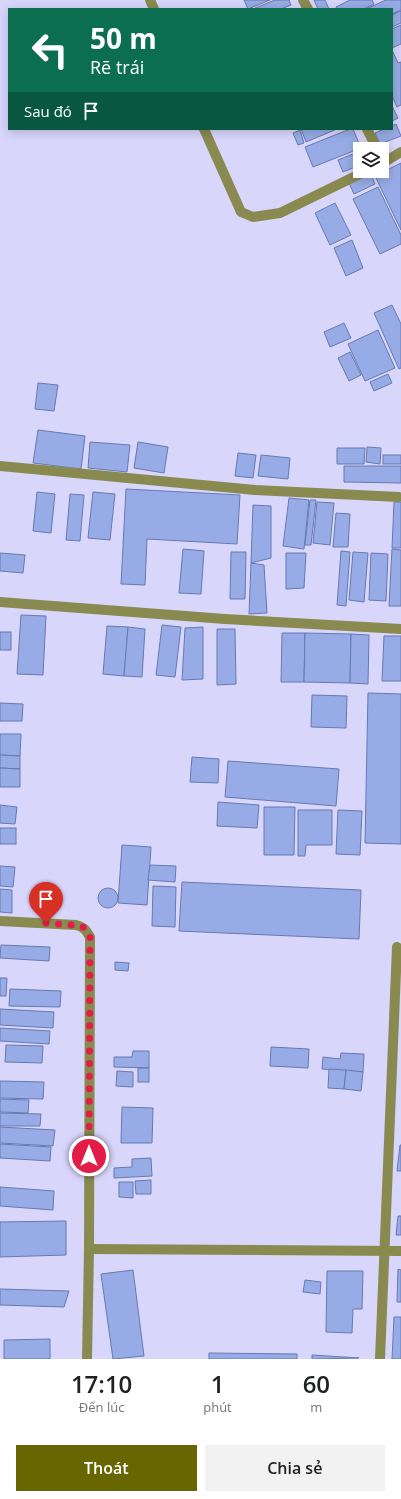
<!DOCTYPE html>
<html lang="vi">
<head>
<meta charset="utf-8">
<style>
  :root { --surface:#fff; --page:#f2f2f2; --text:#202124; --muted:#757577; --accent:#676600 }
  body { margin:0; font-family:"Open Sans",sans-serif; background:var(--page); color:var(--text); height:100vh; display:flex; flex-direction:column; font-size:15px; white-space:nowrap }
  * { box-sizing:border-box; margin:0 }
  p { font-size:13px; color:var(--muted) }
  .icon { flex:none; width:22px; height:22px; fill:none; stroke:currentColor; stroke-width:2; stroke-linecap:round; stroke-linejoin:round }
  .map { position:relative; height:1359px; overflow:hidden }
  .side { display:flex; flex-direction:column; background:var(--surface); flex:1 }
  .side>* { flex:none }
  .guide { position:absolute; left:8px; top:8px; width:385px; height:122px; border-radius:0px; box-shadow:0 2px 10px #0003; background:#0b6e4f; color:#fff; overflow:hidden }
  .fabs { position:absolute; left:353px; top:142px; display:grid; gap:8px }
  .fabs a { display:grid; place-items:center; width:36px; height:36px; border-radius:0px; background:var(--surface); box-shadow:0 2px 10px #0003; font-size:20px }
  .pin { position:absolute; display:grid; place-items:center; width:34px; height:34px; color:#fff; margin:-41px -17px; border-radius:50% 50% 50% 0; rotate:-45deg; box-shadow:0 0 4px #0007 }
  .pin .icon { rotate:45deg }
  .me { position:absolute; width:44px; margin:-22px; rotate:0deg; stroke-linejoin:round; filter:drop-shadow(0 0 3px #0008) }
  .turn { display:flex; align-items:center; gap:14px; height:84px; padding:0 16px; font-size:18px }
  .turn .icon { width:52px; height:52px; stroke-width:2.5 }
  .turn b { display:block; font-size:28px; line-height:34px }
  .then { display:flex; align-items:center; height:38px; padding:0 16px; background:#0003; gap:8px; font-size:15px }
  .eta { display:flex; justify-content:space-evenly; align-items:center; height:68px; text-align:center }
  .eta b { font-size:24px; font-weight:600; line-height:28px }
  .primary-button { display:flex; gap:8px; margin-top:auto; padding:8px 16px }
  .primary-button a { flex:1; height:46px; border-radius:0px; background:var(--accent); color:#fff; font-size:16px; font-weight:600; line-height:46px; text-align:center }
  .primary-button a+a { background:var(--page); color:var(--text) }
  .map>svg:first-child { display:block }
</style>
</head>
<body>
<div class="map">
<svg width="401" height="1359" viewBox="0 0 401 1359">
  <rect width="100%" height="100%" fill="#d9d6fc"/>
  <g fill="#97ace6" stroke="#6779b0">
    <polygon points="244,0 270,0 248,9"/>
    <polygon points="275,0 289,0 291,5 281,9 253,9"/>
    <polygon points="314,0 325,0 329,9 318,9"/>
    <polygon points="350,0 372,0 374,4 364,9 337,9 336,7"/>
    <polygon points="386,0 401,0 401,10 392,14 392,9 366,9"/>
    <polygon points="401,11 401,23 392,27 392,15"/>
    <polygon points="401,25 401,44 392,48 392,29"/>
    <polygon points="392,52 393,52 398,63 401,62 401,105 397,107 392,96"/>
    <polygon points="392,106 398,118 392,121"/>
    <polygon points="396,124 401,136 380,144 375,133 384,129 392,129 392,126"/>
    <polygon points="301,129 337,129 306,142"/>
    <polygon points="350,129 353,129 361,148 313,167 305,147"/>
    <polygon points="300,130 304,143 298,145 293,133"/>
    <polygon points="360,151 360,165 343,172 338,160"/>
    <polygon points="401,163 401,230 375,176"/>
    <polygon points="371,174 375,184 354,194 349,183"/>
    <polygon points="378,187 401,235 401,244 380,254 353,199"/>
    <polygon points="335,203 351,235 330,245 315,213"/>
    <polygon points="352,240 363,268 346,276 334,248"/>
    <polygon points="392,305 401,324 401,368 399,369 374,313"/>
    <polygon points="344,323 351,338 330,347 324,332"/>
    <polygon points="378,330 395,368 365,381 348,344"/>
    <polygon points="350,352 361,375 349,381 338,358"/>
    <polygon points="388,374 392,383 374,391 370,382"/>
    <polygon points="38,383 58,385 54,411 35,409"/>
    <polygon points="38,430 85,436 81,469 33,463"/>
    <polygon points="90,442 130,445 127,472 88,468"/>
    <polygon points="138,442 168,447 164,473 134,468"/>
    <polygon points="367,447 381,448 380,464 366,462"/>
    <polygon points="337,448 365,448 364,464 337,464"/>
    <polygon points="238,453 256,455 253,478 235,476"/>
    <polygon points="261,455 290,458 288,479 258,476"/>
    <rect x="383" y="455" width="18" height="9"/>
    <polygon points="344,466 401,466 401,483 344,482"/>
    <polygon points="126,489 240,495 237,544 147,539 145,585 121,584"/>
    <polygon points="37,492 55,494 51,533 33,531"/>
    <polygon points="93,492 115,494 110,540 88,538"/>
    <polygon points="70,494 84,495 80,541 66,540"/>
    <polygon points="289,498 309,500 304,549 283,546"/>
    <polygon points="310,500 316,500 311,545 305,545"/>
    <polygon points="317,502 334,503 330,545 313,543"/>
    <polygon points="394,502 401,502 401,548 392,548"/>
    <polygon points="253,505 271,506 271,558 251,563"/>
    <polygon points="336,513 350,514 348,547 333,547"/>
    <polygon points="183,549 204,551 201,594 179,593"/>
    <polygon points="392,549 401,550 401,606 389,606"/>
    <polygon points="341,551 350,552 346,606 337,605"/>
    <polygon points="231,552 246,552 245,599 230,599"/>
    <polygon points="353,552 368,553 364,602 349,600"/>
    <polygon points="0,553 25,555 23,573 0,571"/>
    <polygon points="286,553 306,553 304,588 286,589"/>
    <polygon points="371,553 388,554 386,601 369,600"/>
    <polygon points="251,563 264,565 267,613 249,614"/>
    <polygon points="21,615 46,616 43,675 17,674"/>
    <polygon points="162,625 181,627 175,677 156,675"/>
    <polygon points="107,626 128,627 124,676 103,674"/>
    <polygon points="128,627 145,629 142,677 124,676"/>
    <polygon points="203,627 203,679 182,680 185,628"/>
    <polygon points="217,629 235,629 236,684 217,685"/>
    <rect x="0" y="632" width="11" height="18"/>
    <polygon points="282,633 305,633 304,682 281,682"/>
    <polygon points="305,633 351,634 350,683 304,682"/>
    <polygon points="351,634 369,635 368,684 350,683"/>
    <polygon points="384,636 401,636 401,681 382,681"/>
    <polygon points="368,693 401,694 401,844 365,843"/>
    <polygon points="312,695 347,696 346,728 311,727"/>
    <polygon points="0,703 23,704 22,721 0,721"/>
    <polygon points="0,734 21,734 20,756 0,755"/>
    <polygon points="0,755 20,756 20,769 0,768"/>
    <polygon points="192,757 219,759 218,783 190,782"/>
    <polygon points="228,761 339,769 336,806 225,797"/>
    <polygon points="0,768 20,769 20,787 0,787"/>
    <polygon points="218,802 259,805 257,828 217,826"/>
    <polygon points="0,805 17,807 15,824 0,823"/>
    <polygon points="264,807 295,807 294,855 264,855"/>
    <polygon points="298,810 332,810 332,845 306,845 305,856 298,856"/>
    <polygon points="338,810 362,811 360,855 336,854"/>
    <rect x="0" y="828" width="16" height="16"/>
    <polygon points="122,845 151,847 147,905 118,903"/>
    <polygon points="150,865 176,866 175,882 148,880"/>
    <polygon points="0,866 15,867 13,887 0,886"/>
    <polygon points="182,882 361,890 359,939 179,931"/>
    <polygon points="153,886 176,887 175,927 152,926"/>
    <circle cx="108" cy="898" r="10"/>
    <polygon points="0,889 12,890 12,913 0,912"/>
    <polygon points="1,945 50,947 49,961 0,958"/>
    <polygon points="115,962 129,963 128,971 115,970"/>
    <polygon points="0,978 7,978 6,996 0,996"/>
    <polygon points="10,989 61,991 60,1007 9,1006"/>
    <polygon points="0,1009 54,1012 53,1028 0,1025"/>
    <polygon points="0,1028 50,1031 49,1044 0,1041"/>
    <polygon points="6,1045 43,1046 42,1063 5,1062"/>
    <polygon points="271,1047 309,1049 308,1068 270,1066"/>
    <polygon points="133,1051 149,1051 149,1068 114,1067 114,1057 132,1057"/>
    <polygon points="341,1053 364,1054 363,1072 322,1069 323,1057 340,1059"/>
    <rect x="138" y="1068" width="11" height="14"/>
    <polygon points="329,1069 346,1070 344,1089 328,1088"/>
    <polygon points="346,1070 363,1072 361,1091 344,1089"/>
    <polygon points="117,1071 133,1072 133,1087 116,1086"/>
    <polygon points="0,1081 44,1082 43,1099 0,1098"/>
    <polygon points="0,1099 29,1100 28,1113 0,1112"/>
    <polygon points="122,1107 153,1108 152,1143 121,1143"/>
    <polygon points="0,1113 41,1114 40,1126 0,1126"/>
    <polygon points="0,1127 55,1130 53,1146 0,1143"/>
    <polygon points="0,1144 51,1147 50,1161 0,1158"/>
    <polygon points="400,1145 401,1145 401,1171 397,1171"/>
    <polygon points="151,1158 152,1176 114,1178 114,1168 132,1167 132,1159"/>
    <polygon points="151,1180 151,1194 136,1194 135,1181"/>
    <polygon points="119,1182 133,1182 133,1198 119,1197"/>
    <polygon points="0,1187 54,1191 53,1210 0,1206"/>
    <polygon points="398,1216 401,1216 401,1235 396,1235"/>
    <polygon points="66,1221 66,1255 0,1257 0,1222"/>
    <polygon points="398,1269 401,1270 401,1302 397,1302"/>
    <polygon points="133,1270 144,1356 113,1359 101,1274"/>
    <polygon points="327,1271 363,1271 362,1309 353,1309 352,1333 326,1332"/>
    <polygon points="305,1280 321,1282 320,1294 303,1292"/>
    <polygon points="0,1289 69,1291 64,1307 0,1305"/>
    <polygon points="394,1317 401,1317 401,1359 392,1359"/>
    <polygon points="50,1339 50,1359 4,1359 4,1340"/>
    <polygon points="209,1353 297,1354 297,1359 209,1359"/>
    <polygon points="312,1355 359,1358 312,1359"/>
  </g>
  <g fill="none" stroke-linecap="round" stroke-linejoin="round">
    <g stroke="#898a4f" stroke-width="10">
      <polyline points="150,0 154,9"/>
      <polyline points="204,129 241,212 253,217 280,213 366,171"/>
    </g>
    <g stroke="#898a4f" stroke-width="10">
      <polyline points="303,0 308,9"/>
      <polyline points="367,129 377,149"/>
      <polyline points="382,160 383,163 401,152"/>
      <polyline points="0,466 255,490 399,497"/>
      <polyline points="0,602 225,619 401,629"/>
      <path d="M 0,921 L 76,925 C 84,927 86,930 90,937 L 89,1249 L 87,1359"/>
      <polyline points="89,1249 401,1251"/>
      <polyline points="380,1359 397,947"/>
    </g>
  </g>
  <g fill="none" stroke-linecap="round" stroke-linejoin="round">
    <polyline stroke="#e11d48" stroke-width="7" stroke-dasharray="0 12.6" points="46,923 82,926 86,930 90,937 89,1156"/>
  </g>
</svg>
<div class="fabs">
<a><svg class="icon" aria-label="layers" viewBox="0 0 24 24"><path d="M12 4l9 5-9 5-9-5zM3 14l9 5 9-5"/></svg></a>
</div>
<div class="pin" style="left:46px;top:923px;background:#d93025"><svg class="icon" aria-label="arrive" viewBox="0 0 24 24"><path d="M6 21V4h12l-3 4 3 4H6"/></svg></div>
<svg class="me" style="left:89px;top:1156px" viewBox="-20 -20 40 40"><circle r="17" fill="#e11d48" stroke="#fff" stroke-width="3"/><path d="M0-11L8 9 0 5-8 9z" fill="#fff"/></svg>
<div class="guide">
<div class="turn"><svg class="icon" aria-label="left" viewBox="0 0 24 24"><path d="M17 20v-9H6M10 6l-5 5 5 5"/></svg><div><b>50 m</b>Rẽ trái</div></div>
<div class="then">Sau đó<svg class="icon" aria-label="arrive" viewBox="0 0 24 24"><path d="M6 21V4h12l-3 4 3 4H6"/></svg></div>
</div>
</div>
<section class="side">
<div class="eta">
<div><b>17:10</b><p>Đến lúc</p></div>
<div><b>1</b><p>phút</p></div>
<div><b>60</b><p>m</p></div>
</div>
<div class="primary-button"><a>Thoát</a><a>Chia sẻ</a></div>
</section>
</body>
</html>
